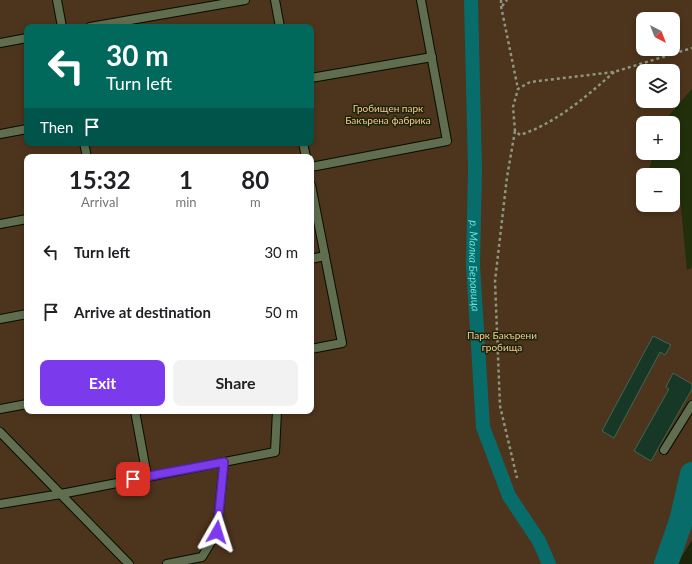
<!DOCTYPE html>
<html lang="en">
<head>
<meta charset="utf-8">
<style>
  :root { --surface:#fff; --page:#f2f2f2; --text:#202124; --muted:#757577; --accent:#7c3aed }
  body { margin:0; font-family:Lato,sans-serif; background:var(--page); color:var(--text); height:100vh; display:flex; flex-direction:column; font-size:15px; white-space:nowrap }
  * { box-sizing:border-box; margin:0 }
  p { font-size:13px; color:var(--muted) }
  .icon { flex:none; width:22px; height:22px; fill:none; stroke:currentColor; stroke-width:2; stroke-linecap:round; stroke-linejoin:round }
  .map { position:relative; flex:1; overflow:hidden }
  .side { position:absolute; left:24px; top:154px; width:290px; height:260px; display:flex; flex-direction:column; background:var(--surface); border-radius:8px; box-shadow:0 2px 6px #0003 }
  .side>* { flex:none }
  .guide { position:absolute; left:24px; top:24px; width:290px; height:122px; border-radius:8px; box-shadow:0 2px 6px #0003; background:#00695c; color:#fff; overflow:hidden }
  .needle { width:26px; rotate:138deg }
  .tools { position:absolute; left:636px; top:12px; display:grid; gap:8px }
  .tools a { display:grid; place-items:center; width:44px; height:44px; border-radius:8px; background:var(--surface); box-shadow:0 2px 6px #0003; font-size:20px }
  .pin { position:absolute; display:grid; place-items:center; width:34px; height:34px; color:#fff; margin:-17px; border-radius:8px; box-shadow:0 2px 6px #0006 }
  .me { position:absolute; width:44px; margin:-22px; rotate:6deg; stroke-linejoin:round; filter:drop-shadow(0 0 3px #0008) }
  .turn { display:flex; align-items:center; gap:14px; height:84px; padding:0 16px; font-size:18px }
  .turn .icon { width:52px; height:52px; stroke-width:2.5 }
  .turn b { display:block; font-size:28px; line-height:34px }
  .then { display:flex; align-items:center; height:38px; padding:0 16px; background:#0003; gap:8px; font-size:15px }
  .eta { display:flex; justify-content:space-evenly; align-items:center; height:68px; text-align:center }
  .eta b { font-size:24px; font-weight:700; line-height:28px }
  .button { display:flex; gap:8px; margin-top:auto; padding:8px 16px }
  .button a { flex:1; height:46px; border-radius:8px; background:var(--accent); color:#fff; font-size:16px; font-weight:700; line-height:46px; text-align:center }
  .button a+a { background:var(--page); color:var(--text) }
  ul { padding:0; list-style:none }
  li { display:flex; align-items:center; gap:12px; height:60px; padding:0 16px }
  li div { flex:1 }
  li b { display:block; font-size:15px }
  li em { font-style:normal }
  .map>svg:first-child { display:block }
</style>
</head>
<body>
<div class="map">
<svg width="692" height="564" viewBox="0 0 692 564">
  <rect width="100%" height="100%" fill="#1a2509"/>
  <polygon fill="#212f0b" points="692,89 692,267 687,270 679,185 673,182 673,175 652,175 648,173 654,153 673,153 673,123 664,123 665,120"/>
  <path fill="#4d341d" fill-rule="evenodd" d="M 0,0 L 692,0 L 692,89 L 665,120 L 664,123 L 643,123 L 643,153 L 654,153 L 648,173 L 652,175 L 643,175 L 643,205 L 673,205 L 673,182 L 679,185 L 687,270 L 692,267 L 692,540 L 677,564 L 0,564 ZM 643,19 L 673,19 L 673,49 L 643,49 ZM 27,27 L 311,27 L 311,143 L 27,143 ZM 643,71 L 673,71 L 673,101 L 643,101 ZM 27,157 L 311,157 L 311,411 L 27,411 Z"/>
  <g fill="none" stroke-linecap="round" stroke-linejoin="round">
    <path stroke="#086d6a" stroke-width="14" id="s1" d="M 471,0 L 475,169 L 473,265 L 483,427 L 509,496 L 539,541 L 549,564"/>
    <polyline stroke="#086d6a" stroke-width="24" points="666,564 681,521 692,474"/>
  </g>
  <g fill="#173727" stroke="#436552">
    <polygon points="653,336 671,345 665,355 660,352 614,438 602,431"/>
    <polygon points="673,373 692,384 692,389 651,461 634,451 669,389 666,387"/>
  </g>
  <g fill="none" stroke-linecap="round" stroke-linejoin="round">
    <g stroke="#050d00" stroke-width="10">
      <g id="service">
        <polyline points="57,0 62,27"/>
        <polyline points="275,0 280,27"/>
        <polyline points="90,27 245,0"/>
        <polyline points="0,43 27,38"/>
        <polyline points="311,78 432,57"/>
        <polyline points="0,134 27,129"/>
        <polyline points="84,143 87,157"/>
        <polyline points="303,143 306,157"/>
        <polyline points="311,167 447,141 421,0"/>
        <polyline points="311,185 342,343 311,349"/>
        <polyline points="0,224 27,219"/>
        <polyline points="311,259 325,256"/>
        <polyline points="0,319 27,314"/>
        <polyline points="0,409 27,404"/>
        <polyline points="135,411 147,476"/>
        <polyline points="0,432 129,564"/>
        <polyline points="664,450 692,405"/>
        <polyline points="0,504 61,494 275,452 277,411"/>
        <polyline points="167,564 202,557 217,532 224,462"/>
      </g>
    </g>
    <g stroke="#8d9680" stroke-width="2.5" stroke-dasharray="3 3" stroke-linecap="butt">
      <polyline points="501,0 501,6 518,89"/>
      <polyline points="502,6 507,0"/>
      <path d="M 614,72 C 586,97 556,123 520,135 L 515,131 L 513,107 L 518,89 L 530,82 L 614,72 L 692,48"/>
      <polyline points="515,131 507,177 495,281 500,406 517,478"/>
    </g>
    <use href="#service" stroke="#606e4f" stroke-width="8"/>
  </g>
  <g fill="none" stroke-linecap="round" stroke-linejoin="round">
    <g stroke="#51269a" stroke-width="10">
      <polyline id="route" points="133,479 224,462 217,532"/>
    </g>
    <use href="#route" stroke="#7c3aed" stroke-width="7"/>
  </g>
  <g text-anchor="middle" stroke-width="3" stroke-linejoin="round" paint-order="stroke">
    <g font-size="10" fill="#fcc694" stroke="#1a2509">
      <text x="388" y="112">Гробищен парк<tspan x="388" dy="12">Бакърена фабрика</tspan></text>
      <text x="502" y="339">Парк Бакърени<tspan x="502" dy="12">гробища</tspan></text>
    </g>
    <g font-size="11" font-style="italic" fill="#65e2dd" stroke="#1a2509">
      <text dy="4" stroke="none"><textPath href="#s1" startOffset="266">р. Малка Беравица</textPath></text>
    </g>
  </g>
</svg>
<div class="tools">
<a><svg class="needle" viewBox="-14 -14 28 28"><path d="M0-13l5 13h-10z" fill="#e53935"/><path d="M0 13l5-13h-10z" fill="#757577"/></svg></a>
<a><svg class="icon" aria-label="layers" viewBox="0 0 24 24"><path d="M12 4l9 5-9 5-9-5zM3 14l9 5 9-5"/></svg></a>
<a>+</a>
<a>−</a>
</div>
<div class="pin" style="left:133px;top:479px;background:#d93025"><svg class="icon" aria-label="arrive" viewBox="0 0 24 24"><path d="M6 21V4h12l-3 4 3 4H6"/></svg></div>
<svg class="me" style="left:217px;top:532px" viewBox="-20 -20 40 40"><path d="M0-17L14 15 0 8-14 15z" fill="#7c3aed" stroke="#fff" stroke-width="4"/></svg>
<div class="guide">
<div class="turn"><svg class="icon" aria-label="left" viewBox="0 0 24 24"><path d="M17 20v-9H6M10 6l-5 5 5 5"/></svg><div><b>30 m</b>Turn left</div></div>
<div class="then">Then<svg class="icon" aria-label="arrive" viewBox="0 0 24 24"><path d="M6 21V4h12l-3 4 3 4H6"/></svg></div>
</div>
<section class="side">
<div class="eta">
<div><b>15:32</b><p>Arrival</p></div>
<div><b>1</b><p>min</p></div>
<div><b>80</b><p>m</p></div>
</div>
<ul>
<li><svg class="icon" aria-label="left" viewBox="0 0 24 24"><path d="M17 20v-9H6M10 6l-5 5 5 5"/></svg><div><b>Turn left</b></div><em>30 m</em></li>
<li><svg class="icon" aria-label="arrive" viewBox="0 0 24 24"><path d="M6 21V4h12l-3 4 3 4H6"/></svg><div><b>Arrive at destination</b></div><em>50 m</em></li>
</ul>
<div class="button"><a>Exit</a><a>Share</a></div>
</section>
</div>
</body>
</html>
